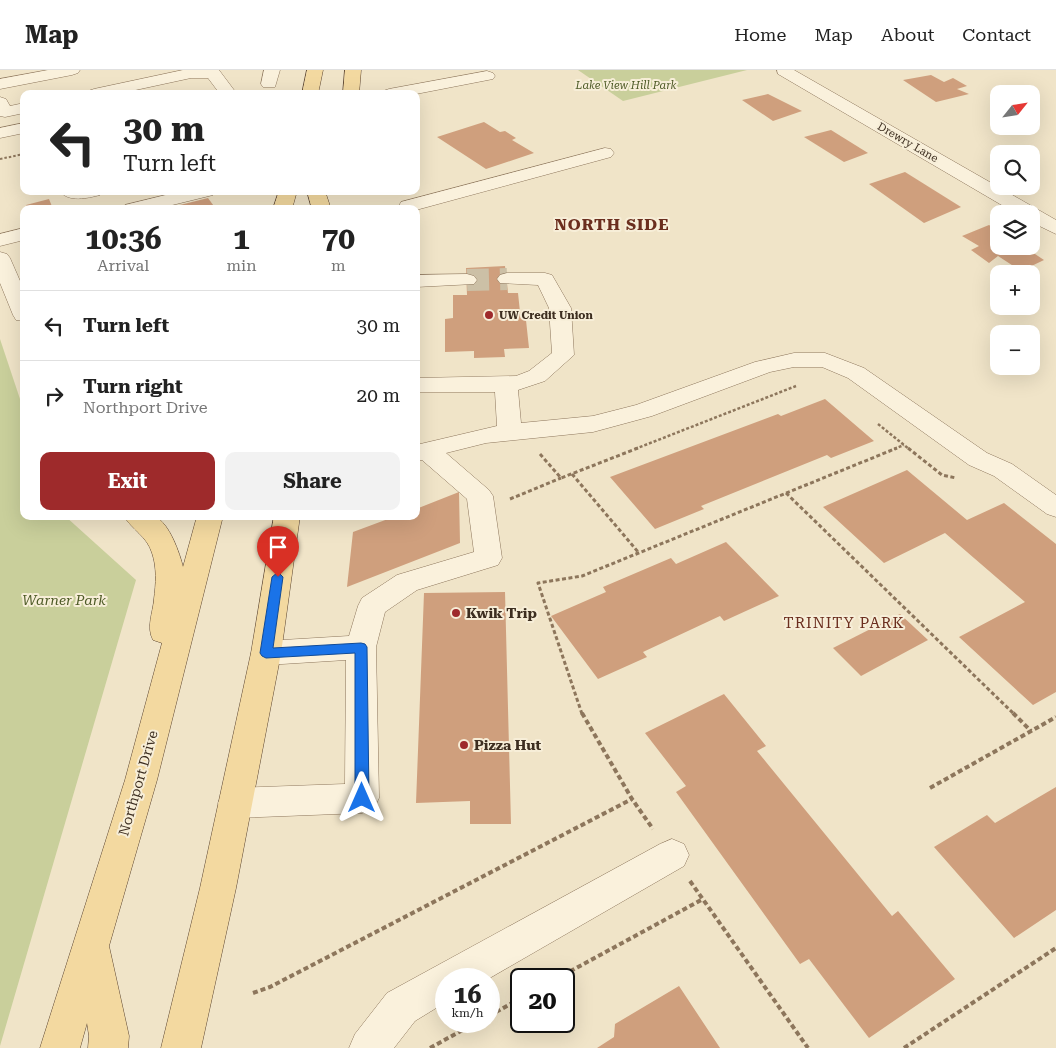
<!DOCTYPE html>
<html lang="en">
<head>
<meta charset="utf-8">
<style>
  :root { --surface:#fff; --page:#f2f2f2; --text:#222; --muted:#767676; --line:#e0e0e0; --accent:#9e2a2b }
  body { margin:0; font-family:"Roboto Serif",serif; background:var(--page); color:var(--text); height:100vh; display:flex; flex-direction:column; font-size:19px; white-space:nowrap }
  * { box-sizing:border-box; margin:0 }
  p { font-size:16px; color:var(--muted) }
  .icon { flex:none; width:28px; height:28px; fill:none; stroke:currentColor; stroke-width:2; stroke-linecap:round; stroke-linejoin:round }
  .map { position:relative; flex:1; overflow:hidden }
  .details { position:absolute; left:20px; top:135px; width:400px; height:315px; display:flex; flex-direction:column; background:var(--surface); border-radius:10px; box-shadow:0 5px 20px #0002 }
  .details>* { flex:none }
  .top-card { position:absolute; left:20px; top:20px; width:400px; height:105px; border-radius:10px; box-shadow:0 5px 20px #0002; background:#fff; color:var(--text); overflow:hidden }
  .needle { width:32px; rotate:60deg }
  .buttons { position:absolute; left:990px; top:15px; display:grid; gap:10px }
  .buttons a { display:grid; place-items:center; width:50px; height:50px; border-radius:10px; background:var(--surface); box-shadow:0 5px 20px #0002; font-size:25px }
  .speed { position:absolute; left:435px; top:898px; display:flex; gap:10px; font-size:25px; font-weight:700; text-align:center }
  .speed>* { display:grid; place-content:center; width:65px; height:65px; border-radius:50%; background:var(--surface); box-shadow:0 5px 20px #0002; line-height:1 }
  .speed small { font-size:12px; font-weight:400 }
  .speed .limit { border:2px solid #111; border-radius:8px; background:#fff; color:#111 }
  .pin { position:absolute; display:grid; place-items:center; width:42px; height:42px; color:#fff; margin:-51px -21px; border-radius:50% 50% 50% 0; rotate:-45deg; box-shadow:0 0 5px #0007 }
  .pin .icon { rotate:45deg }
  .me { position:absolute; width:55px; margin:-28px; rotate:0deg; stroke-linejoin:round; filter:drop-shadow(0 0 4px #0008) }
  .turn { display:flex; align-items:center; gap:18px; height:105px; padding:0 20px; font-size:22px }
  .turn .icon { width:65px; height:65px; stroke-width:2.5 }
  .turn b { display:block; font-size:35px; line-height:42px }
  .eta { display:flex; justify-content:space-evenly; align-items:center; height:85px; text-align:center }
  .eta b { font-size:30px; font-weight:700; line-height:35px }
  .button { display:flex; gap:10px; margin-top:auto; padding:10px 20px }
  .button a { flex:1; height:58px; border-radius:10px; background:var(--accent); color:#fff; font-size:20px; font-weight:700; line-height:58px; text-align:center }
  .button a+a { background:var(--page); color:var(--text) }
  ul { padding:0; list-style:none }
  li { display:flex; align-items:center; gap:15px; height:70px; padding:0 20px; border-top:1px solid var(--line) }
  li div { flex:1 }
  li b { display:block; font-size:19px }
  li em { font-style:normal }
  header { display:flex; align-items:center; gap:30px; box-sizing:border-box; height:70px; padding:0 25px; background:var(--surface); border-bottom:1px solid var(--line) }
  header strong { font-size:24px }
  nav { display:flex; gap:28px; margin-inline-start:auto; font-size:18px }
  .map>svg:first-child { display:block }
</style>
</head>
<body>
<header>
<strong>Map</strong>
<nav><a>Home</a><a>Map</a><a>About</a><a>Contact</a></nav>
</header>
<div class="map">
<svg width="1056" height="978" viewBox="0 0 1056 978">
  <rect width="100%" height="100%" fill="#f0e4c8"/>
  <g fill="#c9cf9b">
    <polygon points="578,0 747,0 623,31"/>
    <polygon points="0,269 24,341 24,446 65,446 136,510 0,976"/>
  </g>
  <g fill="#cf9f7d">
    <polygon points="931,5 944,12 953,8 967,16 957,19 969,24 936,32 903,10"/>
    <polygon points="768,24 802,41 773,51 742,30"/>
    <polygon points="484,52 500,62 505,61 516,68 512,70 534,83 486,99 437,67"/>
    <polygon points="831,60 868,83 844,92 804,67"/>
    <polygon points="905,102 961,137 924,153 869,114"/>
    <polygon points="208,128 216,139 168,139 168,138"/>
    <polygon points="49,129 53,139 28,139 26,135"/>
    <polygon points="989,155 999,161 999,176 1023,176 1044,190 1021,201 998,186 989,193 971,180 979,176 962,166"/>
    <polygon points="505,196 508,223 518,223 520,242 525,241 529,278 504,279 505,287 474,288 474,281 445,282 445,249 453,248 453,225 467,225 466,198"/>
    <polygon points="825,329 874,371 831,388 827,385 701,436 704,439 655,459 610,407 778,344 781,346"/>
    <polygon points="907,400 967,450 1004,433 1056,474 1056,622 1033,635 959,567 1025,532 945,463 884,493 823,437"/>
    <polygon points="459,422 460,473 347,517 353,462 396,446 416,446 416,439"/>
    <polygon points="726,472 779,526 724,551 720,546 643,582 647,587 598,609 551,546 606,522 603,517 671,488 676,494"/>
    <polygon points="505,522 511,754 470,754 470,731 416,733 424,523"/>
    <polygon points="900,544 928,570 861,606 833,578"/>
    <polygon points="724,624 766,676 757,681 892,846 898,841 955,909 869,968 809,889 800,894 676,722 686,716 645,663"/>
    <polygon points="1056,717 1056,840 1014,868 934,777 987,745 995,753"/>
    <polygon points="679,916 720,978 597,978 614,967 615,954"/>
  </g>
  <g fill="none" stroke-linecap="round" stroke-linejoin="round">
    <polyline stroke="#ccc0a6" stroke-width="22" stroke-dasharray="22 11" stroke-linecap="butt" points="467,210 507,209"/>
    <g stroke="#8d765c" stroke-width="1">
      <g id="minor">
        <polygon points="48,0 80,0 78,3 72,5 0,19 0,9"/>
        <polygon points="183,0 219,0 237,24 220,24 208,8 191,8 117,24 86,24 88,21 94,19"/>
        <polygon points="264,0 280,0 275,17 263,17 261,14"/>
        <polygon points="777,0 794,0 1056,150 1056,164 1031,152 1031,144 1017,144 778,4"/>
        <polygon points="487,1 493,3 495,6 493,9 416,24 381,24 383,21 389,19"/>
        <polygon points="0,27 6,29 10,36 24,33 24,43 5,47 0,46"/>
        <polygon points="24,53 24,63 0,68 0,58"/>
        <polygon points="605,78 611,79 614,83 611,87 416,140 400,139 399,136 401,132"/>
        <path d="M 60,121 L 102,121 L 100,125 C 88,128 68,133 60,121 Z"/>
        <polygon points="182,121 215,121 213,125 156,139 123,139 125,135"/>
        <polygon points="24,158 24,170 0,176 0,164"/>
        <polygon points="0,182 7,184 10,188 24,220 24,251 16,250 13,245 0,213"/>
        <polygon points="507,203 545,203 552,205 571,238 574,285 545,311 518,320 521,353 593,346 636,335 755,292 794,283 825,283 864,298 987,383 1012,394 1056,425 1056,447 1047,444 994,406 969,395 848,308 822,297 794,297 770,302 652,346 593,362 486,373 446,383 489,420 493,426 502,488 498,495 417,520 385,542 376,577 379,728 374,738 362,743 235,748 223,743 218,733 223,723 235,718 345,714 346,590 266,595 255,591 251,583 255,575 266,571 349,566 358,536 362,528 397,505 474,482 467,429 422,390 416,391 416,375 497,356 495,322 416,322 416,308 516,306 529,301 552,283 549,238 538,215 500,213 497,209 500,205"/>
        <polygon points="467,204 474,206 477,210 474,214 416,217 416,205"/>
        <polygon points="672,769 684,774 689,785 684,796 488,909 446,909 446,932 415,951 394,978 349,978 355,964 387,923 660,774"/>
      </g>
    </g>
    <g stroke="#5b4430" stroke-width="1">
      <g id="major">
        <polygon points="307,0 323,0 318,24 302,24"/>
        <polygon points="345,0 361,0 359,24 343,24"/>
        <polygon points="279,121 297,121 292,139 273,139"/>
        <polygon points="307,121 325,121 331,139 312,139"/>
        <path d="M 124,446 C 132,446 147,443 155,447 C 169,452 180,484 183,497 L 197,446 L 223,446 L 157,710 L 109,876 L 129,966 L 128,978 L 88,978 L 89,966 L 87,953 L 80,978 L 40,978 L 125,710 L 162,573 L 153,570 C 146,557 153,543 154,529 C 156,514 157,497 152,483 C 147,466 132,460 124,446 Z"/>
        <polygon points="274,446 300,446 281,583 236,818 201,978 161,978 200,818 251,583"/>
      </g>
    </g>
    <polyline stroke="#8d765c" stroke-width="2" stroke-dasharray="2.5 2" stroke-linecap="butt" points="0,89 24,84"/>
    <g stroke="#8d765c" stroke-width="2.5" stroke-dasharray="3 2" stroke-linecap="butt">
      <polyline points="878,354 909,379"/>
      <polyline points="635,379 796,316"/>
      <polyline points="894,379 904,375"/>
    </g>
    <g stroke="#8d765c" stroke-width="3" stroke-dasharray="4 2.5" stroke-linecap="butt">
      <polyline points="908,378 942,405 956,408"/>
      <polyline points="540,384 561,408 638,378"/>
      <polyline points="572,404 639,483"/>
      <polyline points="786,423 1014,644"/>
      <polyline points="510,429 561,408"/>
      <polyline points="582,644 538,513 582,506 897,378"/>
    </g>
    <g stroke="#8d765c" stroke-width="4" stroke-dasharray="5 3" stroke-linecap="butt">
      <polyline points="582,643 632,729 653,759"/>
      <polyline points="1013,643 1031,661"/>
      <polyline points="930,718 1056,647"/>
      <polyline points="690,811 808,978"/>
      <polyline points="556,909 703,829"/>
      <polyline points="253,923 270,917 632,729"/>
      <polyline points="489,946 521,928"/>
      <polyline points="430,978 479,951"/>
      <polyline points="904,978 1056,878"/>
    </g>
    <use href="#minor" fill="#faf1dc" fill-rule="evenodd"/>
    <use href="#major" fill="#f3d9a0" fill-rule="evenodd"/>
  </g>
  <polygon fill="#1a73e8" stroke="#114b97" points="278,502 283,507 273,578 361,573 365,574 367,577 369,728 367,732 362,734 357,732 355,728 355,583 266,588 262,586 260,583 272,507"/>
  <g fill="#9e2a2b" stroke="#f7eed8" stroke-width="2">
    <circle cx="489" cy="245" r="5"/>
    <circle cx="456" cy="543" r="5"/>
    <circle cx="464" cy="675" r="5"/>
  </g>
  <g text-anchor="middle" stroke-width="4" stroke-linejoin="round" paint-order="stroke">
    <g font-size="11" font-style="italic" fill="#4d5a26" stroke="#f7eed8">
      <text x="626" y="19">Lake View Hill Park</text>
    </g>
    <g font-size="11" fill="#3d2e20" stroke="#f7eed8">
      <text transform="translate(908 72) rotate(30)" y="4">Drewry Lane</text>
    </g>
    <g font-size="11" font-weight="bold" fill="#3d2e20" stroke="#f7eed8" text-anchor="start">
      <text x="499" y="249">UW Credit Union</text>
    </g>
    <g font-size="14" font-style="italic" fill="#4d5a26" stroke="#f7eed8">
      <text x="64" y="535">Warner Park</text>
    </g>
    <g font-size="14" font-weight="bold" fill="#3d2e20" stroke="#f7eed8" text-anchor="start">
      <text x="466" y="548">Kwik Trip</text>
      <text x="474" y="680">Pizza Hut</text>
    </g>
    <g font-size="14" fill="#3d2e20" stroke="#f7eed8">
      <text transform="translate(138 713) rotate(-74)" y="5">Northport Drive</text>
    </g>
    <g font-size="15" letter-spacing="1" fill="#6b2e1e" stroke="#f7eed8">
      <text x="844" y="558">TRINITY PARK</text>
    </g>
    <g font-size="16" font-weight="bold" letter-spacing="1" fill="#6b2e1e" stroke="#f7eed8">
      <text x="612" y="160">NORTH SIDE</text>
    </g>
  </g>
</svg>
<div class="buttons">
<a><svg class="needle" viewBox="-14 -14 28 28"><path d="M0-13l5 13h-10z" fill="#e53935"/><path d="M0 13l5-13h-10z" fill="#767676"/></svg></a>
<a><svg class="icon" aria-label="search" viewBox="0 0 24 24"><circle cx="10" cy="10" r="6"/><path d="M15 15l6 6"/></svg></a>
<a><svg class="icon" aria-label="layers" viewBox="0 0 24 24"><path d="M12 4l9 5-9 5-9-5zM3 14l9 5 9-5"/></svg></a>
<a>+</a>
<a>−</a>
</div>
<div class="speed"><div>16<small>km/h</small></div><div class="limit">20</div></div>
<div class="pin" style="left:278px;top:507px;background:#d93025"><svg class="icon" aria-label="arrive" viewBox="0 0 24 24"><path d="M6 21V4h12l-3 4 3 4H6"/></svg></div>
<svg class="me" style="left:362px;top:728px" viewBox="-20 -20 40 40"><path d="M0-17L14 15 0 8-14 15z" fill="#1a73e8" stroke="#fff" stroke-width="4"/></svg>
<div class="top-card">
<div class="turn"><svg class="icon" aria-label="left" viewBox="0 0 24 24"><path d="M17 20v-9H6M10 6l-5 5 5 5"/></svg><div><b>30 m</b>Turn left</div></div>
</div>
<section class="details">
<div class="eta">
<div><b>10:36</b><p>Arrival</p></div>
<div><b>1</b><p>min</p></div>
<div><b>70</b><p>m</p></div>
</div>
<ul>
<li><svg class="icon" aria-label="left" viewBox="0 0 24 24"><path d="M17 20v-9H6M10 6l-5 5 5 5"/></svg><div><b>Turn left</b></div><em>30 m</em></li>
<li><svg class="icon" aria-label="right" viewBox="0 0 24 24"><path d="M7 20v-9h11M14 6l5 5-5 5"/></svg><div><b>Turn right</b><p>Northport Drive</p></div><em>20 m</em></li>
</ul>
<div class="button"><a>Exit</a><a>Share</a></div>
</section>
</div>
</body>
</html>
